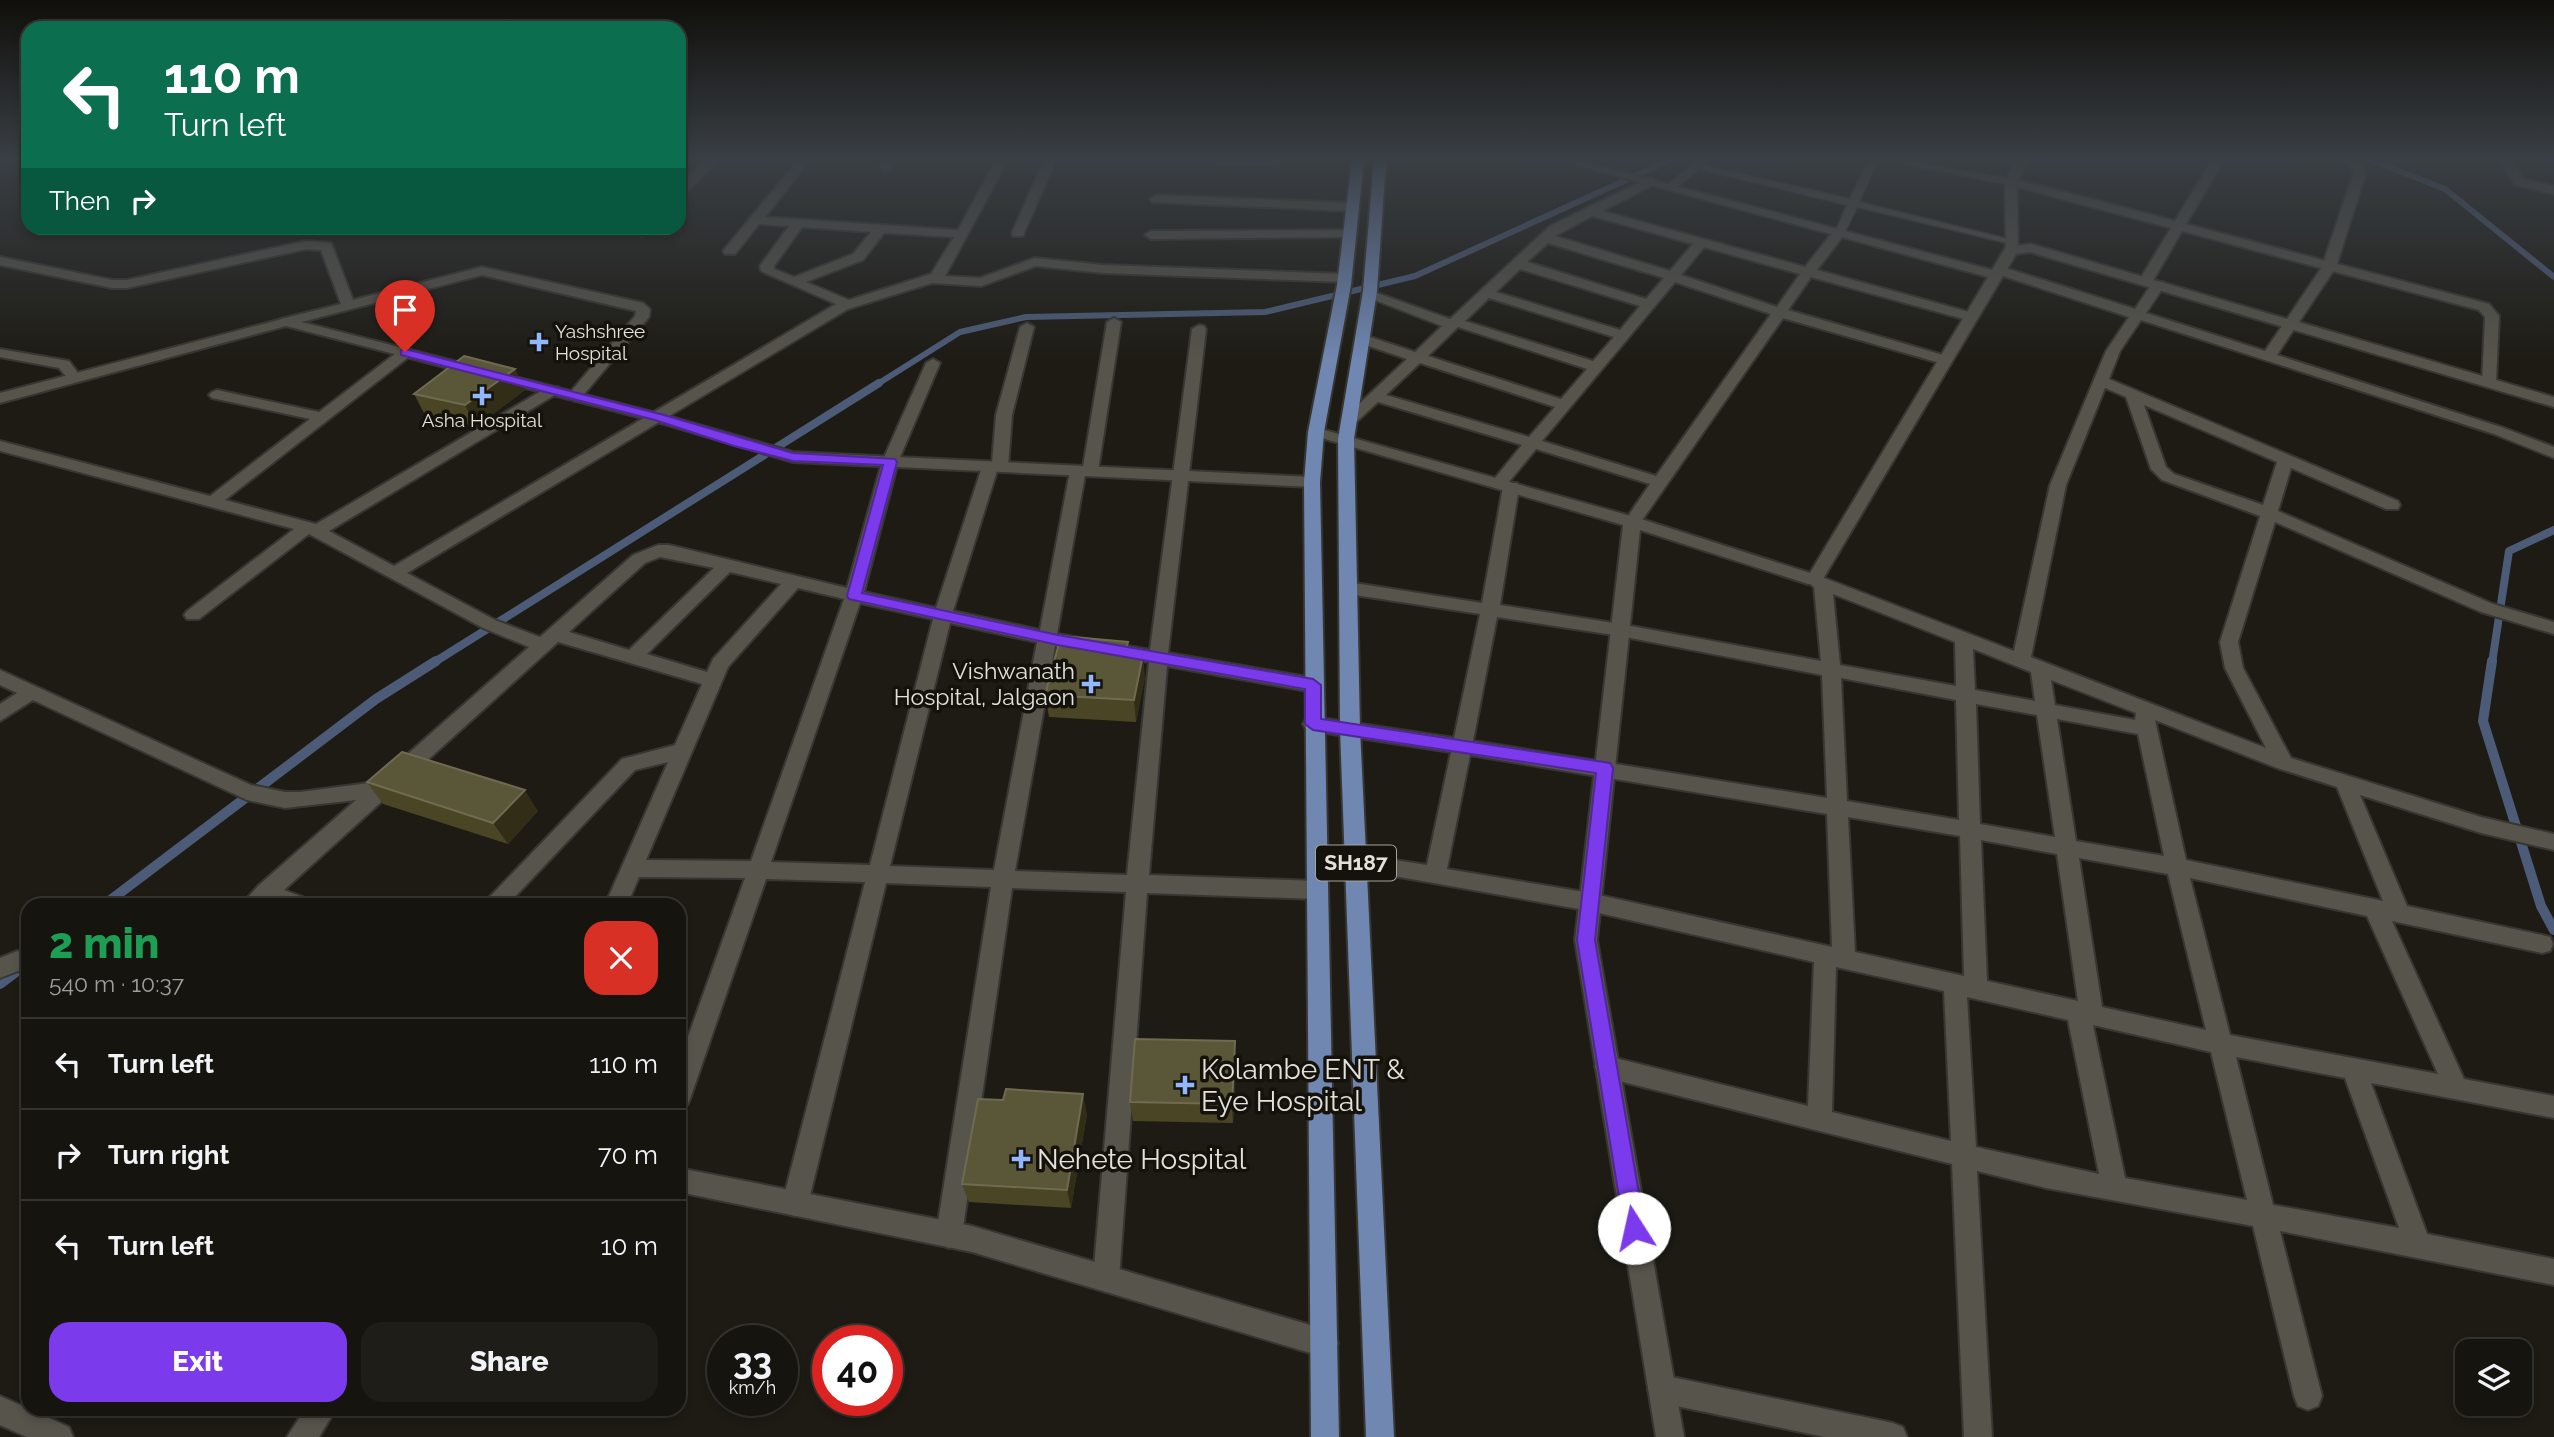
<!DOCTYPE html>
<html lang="en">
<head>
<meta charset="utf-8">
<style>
  :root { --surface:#16140f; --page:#1f1d18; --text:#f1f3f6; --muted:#9e9e9e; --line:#35332f; --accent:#7c3aed }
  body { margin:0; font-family:Raleway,sans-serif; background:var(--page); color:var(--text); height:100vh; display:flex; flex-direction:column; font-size:26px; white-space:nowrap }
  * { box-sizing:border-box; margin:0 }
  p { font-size:23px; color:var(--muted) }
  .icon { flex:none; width:38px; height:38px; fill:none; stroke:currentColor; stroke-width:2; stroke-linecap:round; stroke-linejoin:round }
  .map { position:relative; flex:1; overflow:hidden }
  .panel { position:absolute; left:21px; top:898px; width:665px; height:518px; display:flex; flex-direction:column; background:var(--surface); border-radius:21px; box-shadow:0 4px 10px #0003,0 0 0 2px var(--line) }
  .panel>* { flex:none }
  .guide { position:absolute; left:21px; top:21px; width:665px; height:214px; border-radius:21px; box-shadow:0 4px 10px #0003,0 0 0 2px var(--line); background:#0b6e4f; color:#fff; overflow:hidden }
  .tools { position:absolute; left:2455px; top:1339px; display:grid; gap:14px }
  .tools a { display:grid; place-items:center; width:77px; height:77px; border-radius:14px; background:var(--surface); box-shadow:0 4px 10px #0003,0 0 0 2px var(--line); font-size:35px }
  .speed { position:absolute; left:707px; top:1325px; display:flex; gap:14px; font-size:35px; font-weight:700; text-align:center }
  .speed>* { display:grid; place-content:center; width:91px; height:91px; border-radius:50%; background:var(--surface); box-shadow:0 4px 10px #0003,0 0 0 2px var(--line); line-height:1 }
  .speed small { font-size:18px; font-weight:400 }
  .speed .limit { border:10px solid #d22; background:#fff; color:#111 }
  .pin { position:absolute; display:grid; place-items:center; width:60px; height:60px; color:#fff; margin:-72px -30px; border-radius:50% 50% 50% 0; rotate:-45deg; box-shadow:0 0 7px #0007 }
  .pin .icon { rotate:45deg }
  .me { position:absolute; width:77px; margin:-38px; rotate:350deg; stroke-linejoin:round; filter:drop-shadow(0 0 5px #0008) }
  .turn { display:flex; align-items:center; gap:24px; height:147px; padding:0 28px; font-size:32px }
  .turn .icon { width:91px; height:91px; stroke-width:2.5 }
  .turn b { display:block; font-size:49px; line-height:60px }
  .then { display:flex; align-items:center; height:66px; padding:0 28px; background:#0003; gap:14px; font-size:26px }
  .round { display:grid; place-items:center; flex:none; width:74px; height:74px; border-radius:21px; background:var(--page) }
  .summary { display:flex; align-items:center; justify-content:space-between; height:119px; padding:0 28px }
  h1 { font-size:42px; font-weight:800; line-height:52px; color:#1e9e55 }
  .button { display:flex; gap:14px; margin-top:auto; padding:14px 28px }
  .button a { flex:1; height:80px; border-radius:21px; background:var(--accent); color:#fff; font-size:28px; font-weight:800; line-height:80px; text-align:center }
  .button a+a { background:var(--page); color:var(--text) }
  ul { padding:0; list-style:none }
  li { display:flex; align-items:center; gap:21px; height:91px; padding:0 28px; border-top:2px solid var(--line) }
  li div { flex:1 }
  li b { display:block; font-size:26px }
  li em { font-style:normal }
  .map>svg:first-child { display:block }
</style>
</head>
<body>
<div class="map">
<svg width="2554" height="1437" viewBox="0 0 2554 1437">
  <rect width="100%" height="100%" fill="#1d1b14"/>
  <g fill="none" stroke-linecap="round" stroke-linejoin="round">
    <g stroke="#4c5c78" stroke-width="6">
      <polyline points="2371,160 2445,189 2554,277"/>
      <polyline points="876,385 960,332 1026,317 1265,312 1415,276 1670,160"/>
    </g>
    <g stroke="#4c5c78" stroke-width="8">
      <polyline points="433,663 879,383"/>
      <polyline points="2492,663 2509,551 2554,530"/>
    </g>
    <g stroke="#4c5c78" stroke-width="10">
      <polyline points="2492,661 2483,721 2541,906 2554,930"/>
      <polyline points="104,905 376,699 436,661"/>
      <polyline points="0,984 28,963"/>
    </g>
    <g stroke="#373632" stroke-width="3">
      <g id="service">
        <polygon points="1699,160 1707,160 1704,165 1850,199 1868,160 1878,160 1859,202 2016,241 2011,244 1857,207 1845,232 1840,235 1835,232 1847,205 1699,169 1676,188 1668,188 1668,184"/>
        <polygon points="1881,160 1900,160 2011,179 2016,182 2011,185"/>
      </g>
    </g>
    <g stroke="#373632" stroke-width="4">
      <g id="minor">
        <polygon points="706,160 718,160 683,196 679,197 679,186"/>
        <path d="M 798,160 L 810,160 L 765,217 L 958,230 L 996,160 L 1008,160 L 945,276 L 980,278 L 1035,258 L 1103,265 L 1345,274 L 1352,278 L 1345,282 L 1103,273 L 1036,266 L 981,286 L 932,283 L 848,309 L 407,573 L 495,620 L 540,637 L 633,555 L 658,545 L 669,545 L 847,588 L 882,462 L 926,363 L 933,359 L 940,363 L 898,462 L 864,592 L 936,608 L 982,467 L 984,464 L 992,463 L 996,415 L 1020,327 L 1027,323 L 1034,327 L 1012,415 L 1008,467 L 1006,470 L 997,471 L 953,611 L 1040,630 L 1070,471 L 1072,468 L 1083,467 L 1107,322 L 1114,318 L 1121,322 L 1098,471 L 1096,474 L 1085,475 L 1057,634 L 1150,650 L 1192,329 L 1199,325 L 1204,326 L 1206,329 L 1168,653 L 1313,678 L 1320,680 L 1322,685 L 1320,690 L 1313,692 L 1167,666 L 1149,875 L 1316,881 L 1324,884 L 1327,890 L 1324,896 L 1316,899 L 1147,893 L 1119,1279 L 1115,1288 L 1106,1292 L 1097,1288 L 1093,1279 L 1126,892 L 1012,888 L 962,1235 L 958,1244 L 949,1248 L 940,1244 L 936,1235 L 991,887 L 886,883 L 808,1204 L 804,1213 L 795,1216 L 786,1213 L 782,1204 L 865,882 L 766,879 L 691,1096 L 688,1104 L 679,1107 L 679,1062 L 745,878 L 639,877 L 627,905 L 605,905 L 668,762 L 635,770 L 507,905 L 482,905 L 622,759 L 675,745 L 702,684 L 558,642 L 284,890 L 308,899 L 311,905 L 269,902 L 241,905 L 258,886 L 356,800 L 285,808 L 247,800 L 33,700 L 0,721 L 0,704 L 17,693 L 0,685 L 0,670 L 251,785 L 285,792 L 300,792 L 376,782 L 529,647 L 483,628 L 309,534 L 199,619 L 187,619 L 184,615 L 187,611 L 294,529 L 0,451 L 0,441 L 210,496 L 310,419 L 212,398 L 209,395 L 212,392 L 217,390 L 319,412 L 400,350 L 410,350 L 412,353 L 410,356 L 225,500 L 316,524 L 548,387 L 558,387 L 560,390 L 558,393 L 329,531 L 394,566 L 836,304 L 761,271 L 760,266 L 789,226 L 759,224 L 735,254 L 725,254 L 723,251 ZM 802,227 L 871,232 L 853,254 L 794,277 L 774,269 L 774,266 ZM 884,233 L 954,237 L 931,274 L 849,300 L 806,282 L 863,260 ZM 660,557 L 714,568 L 629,650 L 569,632 L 645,563 ZM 730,572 L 781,584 L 713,659 L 707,672 L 647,654 ZM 798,588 L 844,599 L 751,861 L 646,860 L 728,667 ZM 860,603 L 933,619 L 870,865 L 771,862 ZM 950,623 L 1037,642 L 994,870 L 890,866 ZM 1055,646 L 1149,662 L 1127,875 L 1015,871 Z"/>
        <polygon points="884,160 896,160 889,170 885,171 879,167"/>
        <polygon points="1044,160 1056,160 1024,233 1023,236 1013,236 1012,233"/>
        <polygon points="1206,160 1280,160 1282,162 1276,166 1212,164"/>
        <polygon points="2016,160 2028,160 2018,180 2175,221 2212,160 2224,160 2186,224 2489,304 2499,316 2496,383 2489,387 2482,383 2485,317 2479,310 2182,231 2151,284 2141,284 2139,281 2171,228 2017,187 2018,250 2011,254 2006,253 2005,182"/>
        <polygon points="2501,160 2513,160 2523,179 2554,186 2554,194 2515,185"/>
        <path d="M 1651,177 L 1657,181 L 1655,184 L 1602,211 L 1805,267 L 1835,229 L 1845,229 L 1846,232 L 1817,270 L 1976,314 L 1978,317 L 1971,321 L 1811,277 L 1788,310 L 1950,357 L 1952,360 L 1945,364 L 1940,363 L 1783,318 L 1638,526 L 1632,527 L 1624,522 L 1650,484 L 1536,449 L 1508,483 L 1517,483 L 1519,487 L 1500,605 L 1620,624 L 1821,661 L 1814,587 L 1805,580 L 1814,574 L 2014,651 L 2050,485 L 2106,351 L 2129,317 L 1994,273 L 1992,270 L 1999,266 L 2135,309 L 2153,282 L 2163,282 L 2165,285 L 2146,313 L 2265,351 L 2286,320 L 2296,320 L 2298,323 L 2277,355 L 2504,428 L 2554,447 L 2554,458 L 2494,434 L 2141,320 L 2120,351 L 2109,379 L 2398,501 L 2400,505 L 2398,509 L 2386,509 L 2291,468 L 2278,511 L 2493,604 L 2554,622 L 2554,634 L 2481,612 L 2275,522 L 2238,642 L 2243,668 L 2291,758 L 2481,817 L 2554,834 L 2554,850 L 2481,833 L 2360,795 L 2407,906 L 2542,935 L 2550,937 L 2553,944 L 2550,951 L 2542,953 L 2392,921 L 2464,1079 L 2554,1096 L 2554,1118 L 2371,1083 L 2427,1234 L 2554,1259 L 2554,1285 L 2280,1231 L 2322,1396 L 2318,1406 L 2308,1410 L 2298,1406 L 2294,1396 L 2253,1226 L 2046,1188 L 1977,1171 L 1992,1437 L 1964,1437 L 1952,1164 L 1607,1078 L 1599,1075 L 1595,1067 L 1599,1059 L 1607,1056 L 1808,1106 L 1814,962 L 1590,911 L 1349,868 L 1345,862 L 1349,856 L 1356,854 L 1427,865 L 1451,752 L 1313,731 L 1306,729 L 1303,724 L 1306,719 L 1313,717 L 1454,738 L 1480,614 L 1348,594 L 1339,588 L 1348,582 L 1482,603 L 1503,487 L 1493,487 L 1491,483 L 1522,445 L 1378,402 L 1354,424 L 1344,424 L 1341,421 L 1344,418 L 1407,359 L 1357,342 L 1357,336 L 1367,336 L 1415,352 L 1442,326 L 1362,295 L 1369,291 L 1374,292 L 1450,319 L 1550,226 ZM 1592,216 L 1693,244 L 1670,271 L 1555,236 ZM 1548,243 L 1664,278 L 1646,299 L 1527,262 ZM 1704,247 L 1800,274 L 1777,307 L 1681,275 ZM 1520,269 L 1640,306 L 1620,330 L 1496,292 ZM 1675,282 L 1771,314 L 1656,476 L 1542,441 ZM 1489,298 L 1614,337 L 1593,361 L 1465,321 ZM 1458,327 L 1587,369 L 1561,399 L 1428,356 ZM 1420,363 L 1555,407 L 1529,437 L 1386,395 ZM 2105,388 L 2126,397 L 2151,469 L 2162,480 L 2260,516 L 2220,642 L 2225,668 L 2266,748 L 2031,657 L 2066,485 ZM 2144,405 L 2277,462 L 2263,505 L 2174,474 L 2166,467 ZM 1833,594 L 1955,642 L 1956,686 L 1840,665 ZM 1497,617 L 1620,636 L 1822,675 L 1827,798 L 1473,741 ZM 1973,649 L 2031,672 L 2035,701 L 1975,690 ZM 1841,678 L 1956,700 L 1959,820 L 1847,801 ZM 2051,680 L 2136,713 L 2135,720 L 2055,705 ZM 1976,704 L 2037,715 L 2055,837 L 1980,824 ZM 2057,719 L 2138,734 L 2164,856 L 2076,841 ZM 2155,720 L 2277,768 L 2337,787 L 2383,901 L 2186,860 ZM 1470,755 L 1827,814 L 1832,947 L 1590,893 L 1447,869 ZM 1848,817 L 1960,836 L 1964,976 L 1855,952 ZM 1981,840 L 2057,854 L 2078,1001 L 1987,981 ZM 2079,858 L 2168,874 L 2206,1030 L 2102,1007 ZM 2190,878 L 2367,916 L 2438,1074 L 2230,1035 ZM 1836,967 L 1944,991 L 1951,1141 L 1832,1112 ZM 1967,997 L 2068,1020 L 2099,1174 L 1976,1147 ZM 2093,1025 L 2211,1052 L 2247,1200 L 2125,1178 ZM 2236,1057 L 2345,1078 L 2399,1228 L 2273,1205 Z"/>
        <polygon points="1156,195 1353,203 1359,207 1353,211 1152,202 1150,199"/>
        <polygon points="639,228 652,228 642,236 636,232"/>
        <polygon points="1350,230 1356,234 1355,237 1151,239 1145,235 1151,231"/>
        <polygon points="306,241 331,243 353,300 482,267 643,303 650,309 649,317 580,399 575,401 567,396 635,316 636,311 482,275 286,326 279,322 281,319 341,304 321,250 306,249 127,288 112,288 0,265 0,257 112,280 127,280"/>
        <polygon points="0,349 69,361 81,377 74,381 69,380 59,368 0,357"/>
        <polygon points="1662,1375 1893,1423 1903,1427 1907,1437 1825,1437 1662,1403 1652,1399 1648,1389 1652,1379"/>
        <polygon points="0,1396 69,1427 73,1437 27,1437 0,1425"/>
      </g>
    </g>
    <g stroke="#373632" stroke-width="4">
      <g id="tertiary">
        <polygon points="1559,160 1577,160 1992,270 2006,247 2031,244 2287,319 2322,267 2354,172 2345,160 2357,160 2366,172 2336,267 2299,322 2554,397 2554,407 2030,252 2016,254 1820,584 1808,584 1640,530 1597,940 1684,1437 1656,1437 1575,940 1623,525 1311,435 1308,432 1316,427 1321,429 1638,518 1810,573 1988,277"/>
        <polygon points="286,318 664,415 793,452 1312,477 1320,482 1312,487 793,462 654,421 286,326 0,403 0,393"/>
        <polygon points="17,951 28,953 28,973 18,971 0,978 0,958"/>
        <polygon points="679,1168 972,1226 1324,1329 1334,1333 1338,1343 1334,1353 1324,1357 972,1252 679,1192"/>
        <polygon points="305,1409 336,1409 319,1437 287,1437"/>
      </g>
    </g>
    <g stroke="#373632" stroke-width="4">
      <g id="primary">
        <polygon points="1352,160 1364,160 1351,285 1324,432 1320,482 1339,1437 1311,1437 1304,482 1308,432 1337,285"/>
        <polygon points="1374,160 1386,160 1377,291 1354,439 1360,729 1394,1437 1366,1437 1340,729 1338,439 1363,291"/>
      </g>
    </g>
    <use href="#service" fill="#56544b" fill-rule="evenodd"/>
    <use href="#minor" fill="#56544b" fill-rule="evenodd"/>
    <use href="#tertiary" fill="#56544b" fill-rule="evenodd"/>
    <use href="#primary" fill="#7087b2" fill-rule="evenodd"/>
  </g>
  <g fill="#494525">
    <polygon points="515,369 525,390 476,427 425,415 414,394"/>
    <polygon points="1128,642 1129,654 1145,677 1136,722 1049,717 1045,695"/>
    <polygon points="367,782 538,811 508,844 383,804"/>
    <polygon points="1235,1041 1236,1061 1233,1123 1133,1121 1130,1102"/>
    <polygon points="1087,1114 1071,1208 969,1202 962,1184"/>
  </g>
  <g fill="#312d16">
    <polygon points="515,369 525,390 476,427 465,405"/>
    <polygon points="1128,642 1130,664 1125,654"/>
    <polygon points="1143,655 1145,677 1136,722 1134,700"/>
    <polygon points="525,790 538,811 508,844 493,823"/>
    <polygon points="1235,1041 1236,1061 1233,1123 1232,1104"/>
    <polygon points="1083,1094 1087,1114 1071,1208 1067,1190"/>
  </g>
  <g fill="#5a5638" stroke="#6f6b52" stroke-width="2">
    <polygon points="464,356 515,369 465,405 414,394"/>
    <polygon points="1061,636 1128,642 1125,654 1143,655 1134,700 1045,695"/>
    <polygon points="402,752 525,790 493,823 367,782"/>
    <polygon points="1135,1039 1235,1041 1232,1104 1130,1102"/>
    <polygon points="1006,1089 1083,1094 1067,1190 962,1184 978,1099 1003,1100"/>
  </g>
  <linearGradient id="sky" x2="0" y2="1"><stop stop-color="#100f0b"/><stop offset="0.44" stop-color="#3a3f45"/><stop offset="1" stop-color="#3a3f45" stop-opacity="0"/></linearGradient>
  <rect width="2554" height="361" fill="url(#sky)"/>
  <polygon fill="#7c3aed" stroke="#51269a" stroke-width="2" points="405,349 664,415 793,453 895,459 897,462 862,593 1058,635 1313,679 1321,685 1321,719 1610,763 1613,768 1595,940 1645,1228 1642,1235 1634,1238 1627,1235 1624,1228 1577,940 1596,773 1313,730 1305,724 1305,689 1058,645 849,599 847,596 883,465 793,461 734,446 655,420 401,355 401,350"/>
  <g fill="#93b7fd" stroke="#14120b" stroke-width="2.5">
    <path d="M535.5 331.5h7v7h7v7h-7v7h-7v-7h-7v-7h7z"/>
    <path d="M478.5 385.5h7v7h7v7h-7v7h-7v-7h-7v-7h7z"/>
    <path d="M1087.5 673.5h7v7h7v7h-7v7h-7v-7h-7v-7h7z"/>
    <path d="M1181.5 1074.5h7v7h7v7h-7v7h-7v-7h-7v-7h7z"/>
    <path d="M1017.5 1148.5h7v7h7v7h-7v7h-7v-7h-7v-7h7z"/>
  </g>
  <g text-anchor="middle" stroke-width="7" stroke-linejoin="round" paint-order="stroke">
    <g font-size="19" fill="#e2e1dc" stroke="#14120b" text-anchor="start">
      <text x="555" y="338">Yashshree<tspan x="555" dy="22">Hospital</tspan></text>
      <text x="482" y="427" text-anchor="middle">Asha Hospital</text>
    </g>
    <rect fill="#14120b" stroke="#a4a39d" stroke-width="2" x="1316" y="845.5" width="80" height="35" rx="5"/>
    <g font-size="21" font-weight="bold" fill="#e2e1dc">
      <text x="1356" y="870">SH187</text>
    </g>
    <g font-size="23" fill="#e2e1dc" stroke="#14120b" text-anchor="end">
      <text x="1075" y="679">Vishwanath<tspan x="1075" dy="26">Hospital, Jalgaon</tspan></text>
    </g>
    <g font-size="28" fill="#e2e1dc" stroke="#14120b" text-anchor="start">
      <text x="1201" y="1079">Kolambe ENT &amp;<tspan x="1201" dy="32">Eye Hospital</tspan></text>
      <text x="1037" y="1169">Nehete Hospital</text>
    </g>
  </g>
</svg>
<div class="tools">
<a><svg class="icon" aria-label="layers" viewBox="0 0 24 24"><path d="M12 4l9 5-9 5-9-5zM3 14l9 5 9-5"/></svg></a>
</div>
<div class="speed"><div>33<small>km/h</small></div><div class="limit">40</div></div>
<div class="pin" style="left:405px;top:352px;background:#d93025"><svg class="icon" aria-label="arrive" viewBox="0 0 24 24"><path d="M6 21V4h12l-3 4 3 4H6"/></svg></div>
<svg class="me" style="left:1634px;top:1228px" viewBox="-20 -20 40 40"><circle r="19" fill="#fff"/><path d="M0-13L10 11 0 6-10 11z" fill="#7c3aed"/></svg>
<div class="guide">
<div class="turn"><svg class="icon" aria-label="left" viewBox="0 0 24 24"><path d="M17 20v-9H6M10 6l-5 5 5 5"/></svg><div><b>110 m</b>Turn left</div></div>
<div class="then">Then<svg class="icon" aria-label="right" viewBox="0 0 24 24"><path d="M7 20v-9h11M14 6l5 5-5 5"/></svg></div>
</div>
<section class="panel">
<div class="summary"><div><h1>2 min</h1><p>540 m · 10:37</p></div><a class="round" style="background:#d93025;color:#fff"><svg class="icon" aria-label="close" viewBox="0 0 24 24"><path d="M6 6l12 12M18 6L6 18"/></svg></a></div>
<ul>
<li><svg class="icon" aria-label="left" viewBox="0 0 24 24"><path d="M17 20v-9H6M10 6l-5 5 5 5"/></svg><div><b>Turn left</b></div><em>110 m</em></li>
<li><svg class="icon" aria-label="right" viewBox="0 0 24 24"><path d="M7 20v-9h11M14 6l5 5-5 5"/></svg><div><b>Turn right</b></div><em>70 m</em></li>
<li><svg class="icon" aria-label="left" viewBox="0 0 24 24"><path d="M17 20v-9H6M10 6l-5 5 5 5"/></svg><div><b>Turn left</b></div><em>10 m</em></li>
</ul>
<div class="button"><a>Exit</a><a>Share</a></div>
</section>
</div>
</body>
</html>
